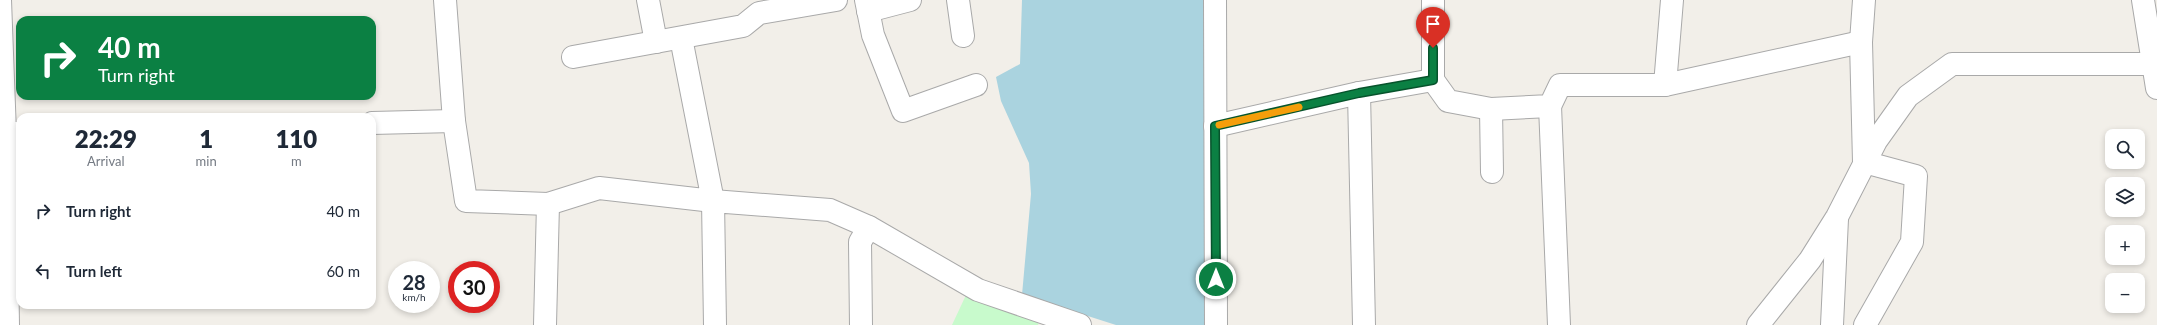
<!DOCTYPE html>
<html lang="en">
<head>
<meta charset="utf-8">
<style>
  :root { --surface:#fff; --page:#f2f2f3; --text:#1f2937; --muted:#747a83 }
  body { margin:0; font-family:Lato,sans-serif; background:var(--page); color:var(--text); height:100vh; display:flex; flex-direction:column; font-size:15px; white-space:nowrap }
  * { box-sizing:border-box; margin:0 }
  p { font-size:13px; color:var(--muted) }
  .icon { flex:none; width:22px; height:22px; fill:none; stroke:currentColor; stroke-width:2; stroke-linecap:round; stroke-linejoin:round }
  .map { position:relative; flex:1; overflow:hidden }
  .side { position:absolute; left:16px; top:113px; width:360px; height:196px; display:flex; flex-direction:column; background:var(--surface); border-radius:12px; box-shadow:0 2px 6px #0003 }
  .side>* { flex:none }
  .guide { position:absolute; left:16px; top:16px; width:360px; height:84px; border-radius:12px; box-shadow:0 2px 6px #0003; background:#0b8043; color:#fff; overflow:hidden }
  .buttons { position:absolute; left:2105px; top:129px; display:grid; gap:8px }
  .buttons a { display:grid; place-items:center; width:40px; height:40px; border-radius:8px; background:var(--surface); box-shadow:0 2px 6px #0003; font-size:20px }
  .speed { position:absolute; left:388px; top:261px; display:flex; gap:8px; font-size:20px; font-weight:700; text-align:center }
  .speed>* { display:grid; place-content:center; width:52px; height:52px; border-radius:50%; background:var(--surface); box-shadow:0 2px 6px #0003; line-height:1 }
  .speed small { font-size:10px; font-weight:400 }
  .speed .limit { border:6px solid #d22; background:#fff; color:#111 }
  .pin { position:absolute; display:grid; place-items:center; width:34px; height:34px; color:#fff; margin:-41px -17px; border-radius:50% 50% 50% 0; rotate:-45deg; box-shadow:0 0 4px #0007 }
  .pin .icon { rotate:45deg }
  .me { position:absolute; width:44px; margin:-22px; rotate:0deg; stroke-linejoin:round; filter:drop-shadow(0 0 3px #0008) }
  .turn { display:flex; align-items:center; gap:14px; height:84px; padding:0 16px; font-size:18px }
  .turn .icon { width:52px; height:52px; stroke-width:2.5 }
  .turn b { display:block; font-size:28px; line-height:34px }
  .eta { display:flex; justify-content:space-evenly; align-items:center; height:68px; text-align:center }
  .eta b { font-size:24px; font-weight:800; line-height:28px }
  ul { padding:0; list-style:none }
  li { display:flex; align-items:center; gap:12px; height:60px; padding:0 16px }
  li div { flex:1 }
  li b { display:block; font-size:15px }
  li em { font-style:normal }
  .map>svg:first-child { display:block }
</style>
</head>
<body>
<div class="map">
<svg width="2157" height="325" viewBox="0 0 2157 325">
  <rect width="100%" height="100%" fill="#f2efe9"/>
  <polygon fill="#c8facc" points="966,295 1039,322 1038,325 952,325"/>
  <polygon fill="#aad3df" points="1022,0 1205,0 1205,325 1116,325 1022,295 1031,194 1029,163 1001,101 996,77 1020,64"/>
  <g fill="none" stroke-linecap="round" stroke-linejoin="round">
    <g stroke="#a9a9a9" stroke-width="24">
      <g id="minor">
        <polyline points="0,0 5,133 19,133"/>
        <polyline points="445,0 454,121 466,201 548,204 599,188 713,201 681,38"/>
        <polyline points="648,0 656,42"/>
        <polyline points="866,0 873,35 903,111 976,85"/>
        <polyline points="958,0 963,36"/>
        <polyline points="1215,0 1216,325"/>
        <polyline points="1433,0 1433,80 1448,101 1491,109 1550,106 1560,85 1665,85 1861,42"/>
        <polyline points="1864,0 1861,42 1864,162 1916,176 1912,242 1865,325"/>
        <polyline points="2143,0 2157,88"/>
        <polyline points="868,11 910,0"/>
        <polyline points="573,57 743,26 759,13 836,0"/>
        <polyline points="1665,85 1672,0"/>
        <polyline points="1359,93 1364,325"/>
        <polyline points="1550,106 1559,325"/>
        <polyline points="1491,109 1492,172"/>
        <polyline points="372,123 454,121"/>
        <polyline points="1215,126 1359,93 1433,80"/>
        <polyline points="5,133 8,325"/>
        <polyline points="545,325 548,204"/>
        <polyline points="715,325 713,201 830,210 869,227"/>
        <polyline points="861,325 860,242 869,227 978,290 1080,325"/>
        <polyline points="1758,325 1810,260 1837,217 1876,141 1908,96 1952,64 2153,64"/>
        <polyline points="1832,325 1837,219"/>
      </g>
    </g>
    <use href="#minor" stroke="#fff" stroke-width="22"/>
  </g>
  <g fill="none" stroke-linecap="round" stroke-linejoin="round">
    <g stroke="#07532c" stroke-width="10">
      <polyline id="route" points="1216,279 1215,126 1359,93 1433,80 1433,48"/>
    </g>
    <use href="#route" stroke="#0b8043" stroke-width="7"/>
    <polyline stroke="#f59e0b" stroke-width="7" points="1219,125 1299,107"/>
  </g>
</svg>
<div class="buttons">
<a><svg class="icon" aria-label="search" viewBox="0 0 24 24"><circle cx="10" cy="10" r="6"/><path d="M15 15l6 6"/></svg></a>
<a><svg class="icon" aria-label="layers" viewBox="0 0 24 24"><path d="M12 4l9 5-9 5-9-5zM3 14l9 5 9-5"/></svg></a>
<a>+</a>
<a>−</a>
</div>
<div class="speed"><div>28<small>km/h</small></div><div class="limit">30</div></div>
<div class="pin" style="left:1433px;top:48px;background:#d93025"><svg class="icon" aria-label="arrive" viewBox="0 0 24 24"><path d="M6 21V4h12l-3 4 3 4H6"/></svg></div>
<svg class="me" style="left:1216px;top:279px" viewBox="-20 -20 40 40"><circle r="17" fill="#0b8043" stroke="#fff" stroke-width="3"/><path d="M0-11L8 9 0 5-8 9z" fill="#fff"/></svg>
<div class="guide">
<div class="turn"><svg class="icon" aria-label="right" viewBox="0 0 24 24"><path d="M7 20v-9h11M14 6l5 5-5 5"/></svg><div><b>40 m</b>Turn right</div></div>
</div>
<section class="side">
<div class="eta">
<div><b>22:29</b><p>Arrival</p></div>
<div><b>1</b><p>min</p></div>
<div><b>110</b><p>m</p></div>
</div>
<ul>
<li><svg class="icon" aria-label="right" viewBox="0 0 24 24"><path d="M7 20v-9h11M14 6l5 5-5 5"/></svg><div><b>Turn right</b></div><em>40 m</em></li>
<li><svg class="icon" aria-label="left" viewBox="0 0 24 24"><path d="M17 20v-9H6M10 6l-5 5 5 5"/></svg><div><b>Turn left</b></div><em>60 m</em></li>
</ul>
</section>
</div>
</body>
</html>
